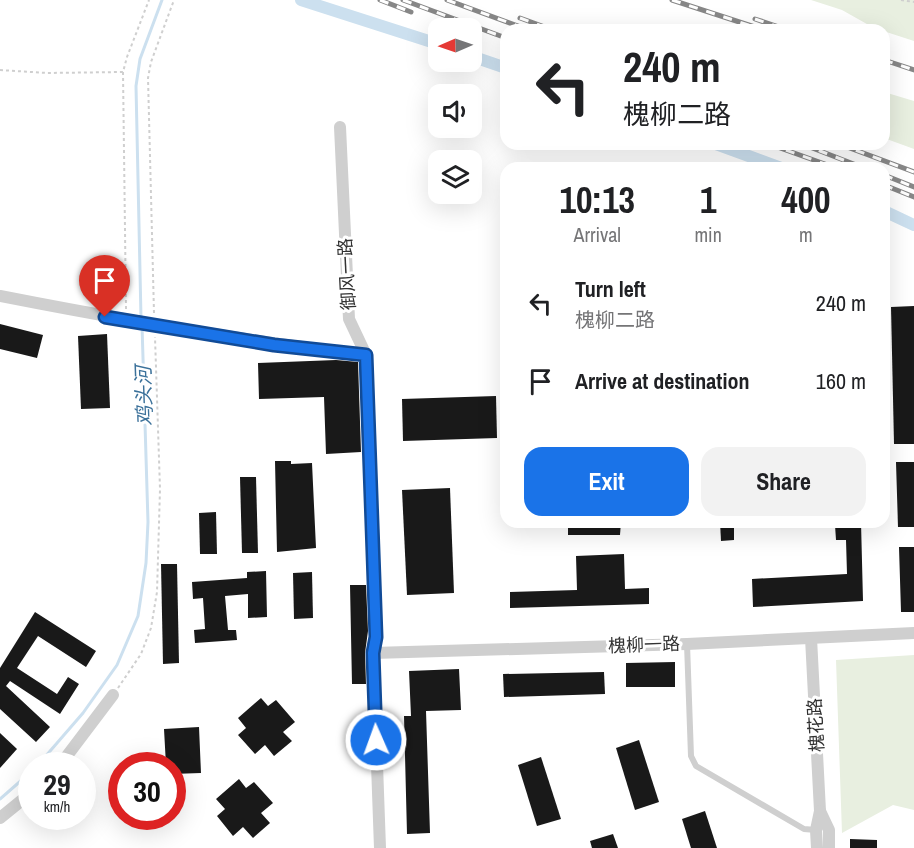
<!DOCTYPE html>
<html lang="en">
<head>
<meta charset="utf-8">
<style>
  :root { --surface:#fff; --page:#f2f2f2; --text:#202124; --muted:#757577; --accent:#1a73e8 }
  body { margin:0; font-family:"Archivo Narrow","Noto Sans SC",sans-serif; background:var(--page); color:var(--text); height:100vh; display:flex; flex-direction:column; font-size:22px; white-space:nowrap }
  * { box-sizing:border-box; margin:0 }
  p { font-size:20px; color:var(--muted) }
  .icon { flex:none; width:33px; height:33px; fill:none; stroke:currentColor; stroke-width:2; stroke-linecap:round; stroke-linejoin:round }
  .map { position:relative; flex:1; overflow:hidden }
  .panel { position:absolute; left:500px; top:162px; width:390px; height:366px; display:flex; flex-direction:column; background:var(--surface); border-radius:18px; box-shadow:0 6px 24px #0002 }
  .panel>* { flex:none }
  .top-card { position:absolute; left:500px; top:24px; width:390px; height:126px; border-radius:18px; box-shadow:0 6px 24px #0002; background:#fff; color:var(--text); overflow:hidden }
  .needle { width:39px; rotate:268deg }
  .controls { position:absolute; left:428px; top:18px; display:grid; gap:12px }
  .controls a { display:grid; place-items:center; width:54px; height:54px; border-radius:12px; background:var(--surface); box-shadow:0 6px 24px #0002; font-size:30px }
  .speed { position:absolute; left:18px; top:752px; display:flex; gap:12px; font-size:30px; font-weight:700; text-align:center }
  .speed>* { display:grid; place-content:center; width:78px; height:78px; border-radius:50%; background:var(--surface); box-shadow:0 6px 24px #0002; line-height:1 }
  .speed small { font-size:15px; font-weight:400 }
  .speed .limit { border:9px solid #d22; background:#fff; color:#111 }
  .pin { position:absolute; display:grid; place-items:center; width:51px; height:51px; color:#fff; margin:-62px -26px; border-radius:50% 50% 50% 0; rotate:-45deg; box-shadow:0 0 6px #0007 }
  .pin .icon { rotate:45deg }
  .me { position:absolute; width:66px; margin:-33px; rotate:358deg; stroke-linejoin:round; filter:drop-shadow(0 0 4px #0008) }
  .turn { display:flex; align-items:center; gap:21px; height:126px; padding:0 24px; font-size:27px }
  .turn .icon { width:78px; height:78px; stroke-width:2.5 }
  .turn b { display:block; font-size:42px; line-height:51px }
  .eta { display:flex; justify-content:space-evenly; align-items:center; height:102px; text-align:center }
  .eta b { font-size:36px; font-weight:700; line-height:42px }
  .button { display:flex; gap:12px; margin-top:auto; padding:12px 24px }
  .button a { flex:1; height:69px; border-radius:18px; background:var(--accent); color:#fff; font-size:24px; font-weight:700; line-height:69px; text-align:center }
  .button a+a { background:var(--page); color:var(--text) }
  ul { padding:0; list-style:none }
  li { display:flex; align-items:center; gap:18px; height:78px; padding:0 24px }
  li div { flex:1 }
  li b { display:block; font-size:22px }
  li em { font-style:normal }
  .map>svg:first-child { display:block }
</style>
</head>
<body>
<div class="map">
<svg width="914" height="848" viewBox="0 0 914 848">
  <rect width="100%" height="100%" fill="#fff"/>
  <g fill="#e8efe0">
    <polygon points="811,0 914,0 914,41 874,28 842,10"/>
    <polygon points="884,92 914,101 914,149 884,138"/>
    <polygon points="914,655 914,810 893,805 842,833 836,660"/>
  </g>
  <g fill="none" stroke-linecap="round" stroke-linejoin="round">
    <g stroke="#cce0ef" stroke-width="3">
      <polyline points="141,318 136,86 140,59 162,0"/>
      <polyline points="38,765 83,713 117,665 138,616 146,563 148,522 142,325"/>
      <polyline points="0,799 32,771"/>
    </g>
    <g stroke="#cce0ef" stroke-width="12">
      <polyline points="301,0 438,44"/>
      <polyline points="471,56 506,68"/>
      <polyline points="716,144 781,168"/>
      <polyline points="884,211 914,225"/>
    </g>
  </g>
  <g fill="#191919">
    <polygon points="914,306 914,444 894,444 891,307"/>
    <polygon points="0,324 43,335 37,358 0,349"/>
    <polygon points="107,334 110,408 81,409 78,336"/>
    <polygon points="336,360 358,362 361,452 326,454 324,397 259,399 258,363"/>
    <polygon points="496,396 497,438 403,441 402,399"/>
    <polygon points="275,461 291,461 291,464 312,463 316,548 277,552"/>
    <polygon points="896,462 914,462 914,527 898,527"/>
    <polygon points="240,477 256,477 258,553 242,553"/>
    <polygon points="450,488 454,593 407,595 402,490"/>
    <polygon points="216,512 217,554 200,554 199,513"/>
    <polygon points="568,522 621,522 620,535 568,535"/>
    <polygon points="720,522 734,522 734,540 721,541"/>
    <polygon points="844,522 861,522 863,601 753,607 752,579 847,574 846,540 836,540 835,525 844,525"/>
    <polygon points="899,547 914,547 914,612 901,612"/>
    <polygon points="624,554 625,589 649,588 649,604 510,608 510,592 577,590 576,556"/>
    <polygon points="161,564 177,564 179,663 163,664"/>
    <polygon points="266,571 267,617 248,618 248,594 225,596 228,630 236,630 237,640 195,643 194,630 205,629 203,598 193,599 192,582 247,578 247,572"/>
    <polygon points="312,572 313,618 294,619 293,573"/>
    <polygon points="350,585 366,585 368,631 365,653 366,684 352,684"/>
    <polygon points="35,612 96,651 86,667 38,636 17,668 57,694 68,677 79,684 60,714 10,681 6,686 50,727 36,742 0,709 0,668"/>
    <polygon points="675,662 675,687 626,687 626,663"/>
    <polygon points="459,669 461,710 426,711 430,833 407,834 404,716 411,716 409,671"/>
    <polygon points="604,672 605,694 504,697 503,674"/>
    <polygon points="261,698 268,706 276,700 295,722 283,732 292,741 274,756 265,745 255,754 238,735 246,728 238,718"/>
    <polygon points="199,727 201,773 172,774 172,765 166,765 164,729"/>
    <polygon points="0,733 17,749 0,768"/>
    <polygon points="639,740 659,802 635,810 616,748"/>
    <polygon points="541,757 561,819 537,826 518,765"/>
    <polygon points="239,779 246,788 254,782 273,803 261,813 270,823 253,838 243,827 233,836 217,816 225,809 216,799"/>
    <polygon points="705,811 717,848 691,848 682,819"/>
    <polygon points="613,834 618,848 592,848 590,841"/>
    <polygon points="850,839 877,840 877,848 850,848"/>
  </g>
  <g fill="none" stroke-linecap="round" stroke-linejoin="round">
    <g stroke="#cfcfcf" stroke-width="2" stroke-dasharray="3 3" stroke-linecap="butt">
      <polyline points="901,0 914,2"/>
      <polyline points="0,70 47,73 123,72"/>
      <polyline points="126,309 123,72 127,57 149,0"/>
      <polyline points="154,313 148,78 151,62 174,0"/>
      <polyline points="118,688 141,654 151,628 157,592 160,489 155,337"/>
    </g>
    <polyline stroke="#cfcfcf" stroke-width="6" points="687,644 691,756 696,766 804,829 816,830"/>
    <g stroke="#cfcfcf" stroke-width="12">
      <polyline points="340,127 349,319 366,355 376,637 373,653 380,848"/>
      <path d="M 0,296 C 122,320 243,341 366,355"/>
      <polyline points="811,638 820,811 816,830 817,848"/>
      <polyline points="373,653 687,644 914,633"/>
      <polyline points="60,765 113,695"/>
      <polyline points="820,811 829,830 829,848"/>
      <polyline points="0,818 32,792"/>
    </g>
    <g stroke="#878787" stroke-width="5">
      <g id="rail">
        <polyline points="380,0 411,12"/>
        <polyline points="403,0 506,38"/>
        <polyline points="447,0 529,30"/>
        <polyline points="672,0 764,30"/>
        <polyline points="520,18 553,30"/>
        <polyline points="755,19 788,30"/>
        <polyline points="884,60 914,70"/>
        <polyline points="769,144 836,168"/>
        <polyline points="802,144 864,168"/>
        <polyline points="839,144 914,172"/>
        <polyline points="884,175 914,187"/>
        <polyline points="884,185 914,197"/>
      </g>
    </g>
    <use href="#rail" stroke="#fff" stroke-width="3" stroke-dasharray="9" stroke-linecap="butt"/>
  </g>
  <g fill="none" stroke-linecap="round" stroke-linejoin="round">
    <g stroke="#114b97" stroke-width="15">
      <polyline id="route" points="105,317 274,345 366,355 376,637 373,653 376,740"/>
    </g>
    <use href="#route" stroke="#1a73e8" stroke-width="10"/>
  </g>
  <g text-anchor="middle" stroke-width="6" stroke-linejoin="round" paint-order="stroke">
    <g font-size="18" fill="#323232" stroke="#fff">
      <text transform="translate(347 274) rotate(-93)" y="6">御风一路</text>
      <text transform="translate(644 645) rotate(-2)" y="6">槐柳一路</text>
      <text transform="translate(816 725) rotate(-93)" y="6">槐花路</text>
    </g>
    <g font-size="20" font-style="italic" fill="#3b719a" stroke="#fff">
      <text transform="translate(144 396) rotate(-92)" y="7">鸡头河</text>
    </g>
  </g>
</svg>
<div class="controls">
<a><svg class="needle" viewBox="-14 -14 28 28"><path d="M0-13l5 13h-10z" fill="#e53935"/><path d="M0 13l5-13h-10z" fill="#757577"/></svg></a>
<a><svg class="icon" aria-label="sound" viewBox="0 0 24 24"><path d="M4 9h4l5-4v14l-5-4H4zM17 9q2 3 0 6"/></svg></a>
<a><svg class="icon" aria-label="layers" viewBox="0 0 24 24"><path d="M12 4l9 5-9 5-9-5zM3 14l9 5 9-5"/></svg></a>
</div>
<div class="speed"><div>29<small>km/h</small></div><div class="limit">30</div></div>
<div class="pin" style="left:105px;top:317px;background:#d93025"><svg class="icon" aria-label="arrive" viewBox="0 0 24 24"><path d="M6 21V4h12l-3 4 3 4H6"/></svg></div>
<svg class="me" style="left:376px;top:740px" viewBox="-20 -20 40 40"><circle r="17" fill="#1a73e8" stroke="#fff" stroke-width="3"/><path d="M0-11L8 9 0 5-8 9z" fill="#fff"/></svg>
<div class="top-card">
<div class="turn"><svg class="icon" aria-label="left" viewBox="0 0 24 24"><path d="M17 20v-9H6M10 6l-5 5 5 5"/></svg><div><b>240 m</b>槐柳二路</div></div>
</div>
<section class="panel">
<div class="eta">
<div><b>10:13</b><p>Arrival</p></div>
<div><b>1</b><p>min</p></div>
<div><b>400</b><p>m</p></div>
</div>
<ul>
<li><svg class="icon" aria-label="left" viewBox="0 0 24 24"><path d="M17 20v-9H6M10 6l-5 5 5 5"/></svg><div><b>Turn left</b><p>槐柳二路</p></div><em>240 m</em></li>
<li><svg class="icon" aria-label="arrive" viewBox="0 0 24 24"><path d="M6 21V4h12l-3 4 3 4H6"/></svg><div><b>Arrive at destination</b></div><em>160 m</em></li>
</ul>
<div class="button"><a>Exit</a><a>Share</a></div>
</section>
</div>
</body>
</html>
